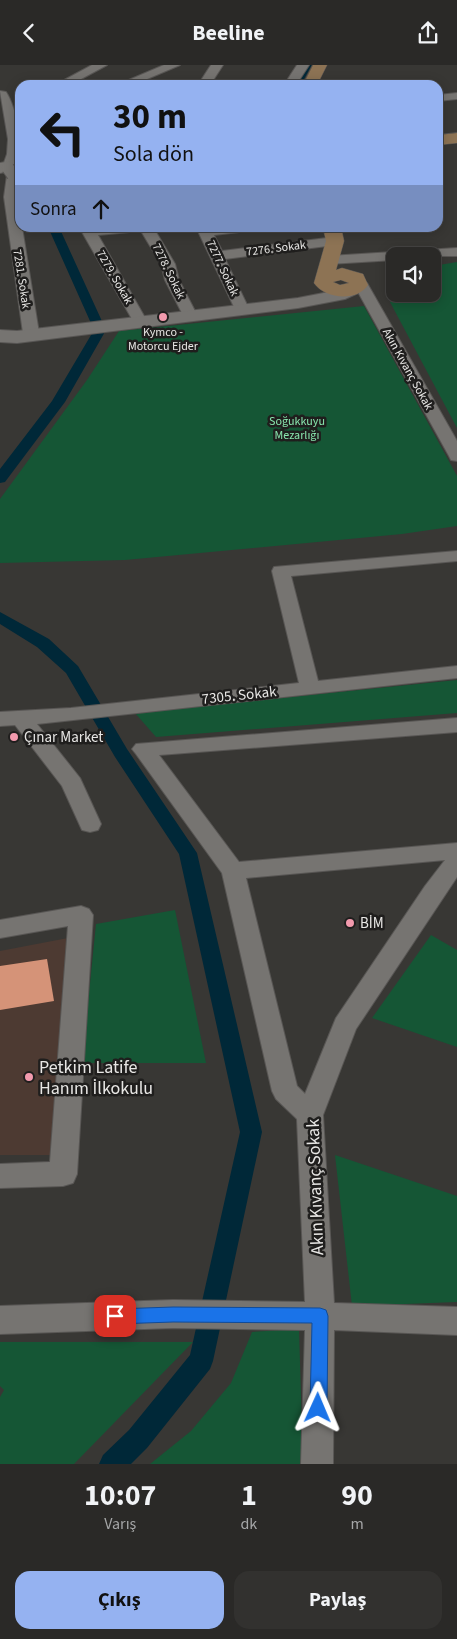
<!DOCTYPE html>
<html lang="tr">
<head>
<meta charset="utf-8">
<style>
  :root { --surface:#2a2927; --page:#32312f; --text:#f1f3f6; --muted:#a5a6a7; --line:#464544; --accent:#95b2f1 }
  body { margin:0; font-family:"Source Sans 3",sans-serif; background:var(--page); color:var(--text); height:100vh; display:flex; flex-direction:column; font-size:19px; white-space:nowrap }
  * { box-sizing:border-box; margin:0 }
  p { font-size:16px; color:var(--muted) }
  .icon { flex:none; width:28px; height:28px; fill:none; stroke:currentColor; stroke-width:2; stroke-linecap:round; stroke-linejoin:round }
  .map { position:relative; height:1399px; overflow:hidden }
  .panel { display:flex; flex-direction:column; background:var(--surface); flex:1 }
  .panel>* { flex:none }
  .guide { position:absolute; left:15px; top:15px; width:428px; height:152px; border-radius:15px; box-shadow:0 2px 12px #0003,0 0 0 1px var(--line); background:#95b2f1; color:#111; overflow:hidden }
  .fabs { position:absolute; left:386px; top:182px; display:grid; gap:10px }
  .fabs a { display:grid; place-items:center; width:55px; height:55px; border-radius:10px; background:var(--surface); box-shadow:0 2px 12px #0003,0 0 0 1px var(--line); font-size:25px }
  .pin { position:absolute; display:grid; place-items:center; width:42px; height:42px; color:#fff; margin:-21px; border-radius:10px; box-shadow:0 2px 8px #0006 }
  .me { position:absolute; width:55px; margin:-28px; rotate:1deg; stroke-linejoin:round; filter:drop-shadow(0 0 4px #0008) }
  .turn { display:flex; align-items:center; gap:18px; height:105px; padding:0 15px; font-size:22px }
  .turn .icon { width:65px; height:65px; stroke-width:2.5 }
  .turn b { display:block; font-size:35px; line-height:42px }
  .then { display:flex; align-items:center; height:48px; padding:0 15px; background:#0003; gap:10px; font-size:19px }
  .eta { display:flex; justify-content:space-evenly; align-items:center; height:85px; text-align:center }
  .eta b { font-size:30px; font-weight:700; line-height:35px }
  .cta { display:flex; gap:10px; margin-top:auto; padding:10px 15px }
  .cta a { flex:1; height:58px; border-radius:15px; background:var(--accent); color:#111; font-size:20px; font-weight:700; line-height:58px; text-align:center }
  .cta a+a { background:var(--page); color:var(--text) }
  header { display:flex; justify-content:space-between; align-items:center; height:65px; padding:0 15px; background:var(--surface); font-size:22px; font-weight:700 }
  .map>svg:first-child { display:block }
</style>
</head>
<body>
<header><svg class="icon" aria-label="back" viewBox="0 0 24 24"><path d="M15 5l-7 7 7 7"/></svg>Beeline<svg class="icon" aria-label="share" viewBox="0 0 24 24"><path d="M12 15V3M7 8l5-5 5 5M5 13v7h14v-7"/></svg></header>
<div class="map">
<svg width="457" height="1399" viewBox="0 0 457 1399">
  <rect width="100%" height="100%" fill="#383734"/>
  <polygon fill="#4d3a32" points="68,873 53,1090 0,1090 0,886"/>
  <g fill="#155635">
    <polygon points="457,197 457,363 390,237 421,233 421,229 432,229 433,201"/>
    <polygon points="364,241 457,411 457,461 402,469 125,495 0,498 0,434 87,315 119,266"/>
    <polygon points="457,615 457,648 156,672 135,648"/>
    <polygon points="175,845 206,998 82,998 96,859"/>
    <polygon points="431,870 457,885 457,982 372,953"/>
    <polygon points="335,1090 457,1131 457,1237 352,1241"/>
    <polygon points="299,1264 303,1399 150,1399 191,1366 231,1318 252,1267"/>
    <polygon points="0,1277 193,1277 74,1399 0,1399 0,1332 4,1325 0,1321"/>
  </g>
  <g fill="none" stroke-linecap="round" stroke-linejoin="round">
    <polyline stroke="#002838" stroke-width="3" points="299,20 310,0"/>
    <g fill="#002838" fill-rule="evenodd">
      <polygon points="48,162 59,162 106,265 65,337 5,417 0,418 0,404 52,336 94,265"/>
      <polygon points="0,547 49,574 78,601 127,684 197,788 262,1067 213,1296 210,1304 147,1383 131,1399 99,1399 103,1390 129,1365 190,1290 240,1067 179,789 115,692 66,608 37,582 0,559"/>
    </g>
  </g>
  <polygon fill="#d59378" points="47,894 54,936 0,945 0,901"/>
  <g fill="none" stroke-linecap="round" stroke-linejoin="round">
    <g stroke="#585654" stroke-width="2">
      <g id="minor">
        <polygon points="92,0 107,0 70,20 55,20"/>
        <polygon points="164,0 180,0 133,20 117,20"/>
        <polygon points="211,0 223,0 210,20 198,20"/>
        <polygon points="297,0 309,0 296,20 284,20"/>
        <path d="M 0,26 L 6,27 C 16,41 31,101 8,107 L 2,103 L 7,89 L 8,74 Z"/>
        <polygon points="457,28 457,34 438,36 438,30"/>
        <polygon points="13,106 19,110 18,132 20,162 22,162 39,268 31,273 23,268 4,132 7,110"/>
        <polygon points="93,162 153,162 175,199 179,215 197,250 195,253 185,253 183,250 165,215 161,199 141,166 98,170 148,258 146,261 136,261 82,167 84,164"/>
        <polygon points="196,162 254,162 248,166 214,170 222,186 335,172 342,176 335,180 225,194 249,244 242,248 235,244"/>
        <polygon points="457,183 457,191 395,191 395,195 329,199 322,195 329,191"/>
        <polygon points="360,214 367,218 457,376 457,396 451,395 449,391 353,218"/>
        <polygon points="457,486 457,496 291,511 318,616 457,601 457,613 37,659 80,713 101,759 98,765 90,767 82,765 62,721 15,660 0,661 0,647 71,643 299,618 272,506 274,502"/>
        <path d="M 457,653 L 457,667 L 159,690 L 239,797 L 457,778 L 457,812 L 356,964 L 323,1050 L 334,1238 L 457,1242 L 457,1270 L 334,1265 L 333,1399 L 301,1399 L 305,1265 L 173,1263 L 0,1269 L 0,1241 L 173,1235 L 305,1237 L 297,1054 L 276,1034 L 272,1026 L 222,808 L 136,689 L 132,684 L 136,679 ZM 445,795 L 425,821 L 336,953 L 305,1029 L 297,1021 L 246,813 Z"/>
        <polygon points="81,841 89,844 93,850 77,1109 73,1118 63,1121 0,1123 0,1099 50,1097 68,861 0,873 0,855"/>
      </g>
    </g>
    <g stroke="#585654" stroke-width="2">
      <g id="tertiary">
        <polygon points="20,94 20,104 0,108 0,98"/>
        <polygon points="352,219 358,220 361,224 358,228 345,234 298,243 17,278 0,277 0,265 17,266 298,233 334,226"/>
      </g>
    </g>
    <g stroke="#585654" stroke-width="1">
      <g id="secondary">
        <polygon points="313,0 327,0 317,20 303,20"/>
        <polygon points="457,68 457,78 438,80 438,70"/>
        <path d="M 323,162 L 341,162 L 344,176 L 336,205 L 342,203 L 363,209 L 368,220 C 357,237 325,234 314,218 L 326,176 ZM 341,215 L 349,218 L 340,220 L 333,217 Z"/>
      </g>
    </g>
    <use href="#minor" fill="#767471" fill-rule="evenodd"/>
    <use href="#tertiary" fill="#767471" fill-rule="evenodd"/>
    <use href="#secondary" fill="#8d7354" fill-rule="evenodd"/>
    <g stroke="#585654" stroke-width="14" stroke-linecap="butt">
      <polyline id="minor-bridge" points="8,103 13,110"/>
    </g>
    <use href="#minor-bridge" stroke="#767471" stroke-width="12"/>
  </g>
  <polygon fill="#1a73e8" stroke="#114b97" points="173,1242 320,1243 326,1245 328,1251 327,1343 324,1349 318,1352 313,1349 310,1343 312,1258 173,1257 115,1259 110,1256 107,1251 110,1246 115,1244"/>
  <g fill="#f29aad" stroke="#1f1e1d" stroke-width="2">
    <circle cx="163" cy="252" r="5"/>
    <circle cx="14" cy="672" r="5"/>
    <circle cx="350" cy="858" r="5"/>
    <circle cx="29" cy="1012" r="5"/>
  </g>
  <g text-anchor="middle" stroke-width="5" stroke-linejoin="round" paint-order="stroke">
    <g font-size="12" fill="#e8e7e5" stroke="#1f1e1d">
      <text transform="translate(276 183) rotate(-7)" y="4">7276. Sokak</text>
      <text transform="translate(223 203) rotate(65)" y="4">7277. Sokak</text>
      <text transform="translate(169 206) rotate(64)" y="4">7278. Sokak</text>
      <text transform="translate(115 212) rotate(60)" y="4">7279. Sokak</text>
      <text transform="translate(22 214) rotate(81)" y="4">7281. Sokak</text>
      <text transform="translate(408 304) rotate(61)" y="4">Akın Kıvanç Sokak</text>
    </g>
    <g font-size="12" fill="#e8e7e5" stroke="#1f1e1d">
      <text x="163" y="271">Kymco -<tspan x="163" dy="14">Motorcu Ejder</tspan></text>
    </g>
    <g font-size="12" fill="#88e5ad" stroke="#1f1e1d">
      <text x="297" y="360">Soğukkuyu<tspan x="297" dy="14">Mezarlığı</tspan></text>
    </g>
    <g font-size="15" fill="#e8e7e5" stroke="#1f1e1d">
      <text transform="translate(239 630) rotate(-6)" y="5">7305. Sokak</text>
    </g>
    <g font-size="15" fill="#e8e7e5" stroke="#1f1e1d" text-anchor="start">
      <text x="24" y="677">Çınar Market</text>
      <text x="360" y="863">BİM</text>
    </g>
    <g font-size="18" fill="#e8e7e5" stroke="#1f1e1d" text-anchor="start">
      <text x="39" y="1008">Petkim Latife<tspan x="39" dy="21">Hanım İlkokulu</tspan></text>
    </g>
    <g font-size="18" fill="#e8e7e5" stroke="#1f1e1d">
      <text transform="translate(315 1122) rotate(-92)" y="6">Akın Kıvanç Sokak</text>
    </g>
  </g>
</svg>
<div class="fabs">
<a><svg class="icon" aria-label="sound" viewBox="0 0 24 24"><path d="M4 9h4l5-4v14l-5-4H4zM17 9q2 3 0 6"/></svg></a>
</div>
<div class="pin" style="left:115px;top:1251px;background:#d93025"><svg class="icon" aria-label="arrive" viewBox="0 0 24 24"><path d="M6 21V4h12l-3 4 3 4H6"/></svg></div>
<svg class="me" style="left:318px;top:1343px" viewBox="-20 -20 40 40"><path d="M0-17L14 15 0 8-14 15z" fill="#1a73e8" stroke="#fff" stroke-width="4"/></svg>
<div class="guide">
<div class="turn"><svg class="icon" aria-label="left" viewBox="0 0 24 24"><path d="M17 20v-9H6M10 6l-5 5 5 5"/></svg><div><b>30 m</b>Sola dön</div></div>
<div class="then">Sonra<svg class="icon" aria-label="ahead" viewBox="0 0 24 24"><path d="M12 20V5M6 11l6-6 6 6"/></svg></div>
</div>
</div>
<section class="panel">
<div class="eta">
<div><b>10:07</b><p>Varış</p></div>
<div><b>1</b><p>dk</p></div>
<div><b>90</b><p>m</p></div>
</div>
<div class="cta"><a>Çıkış</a><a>Paylaş</a></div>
</section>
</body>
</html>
